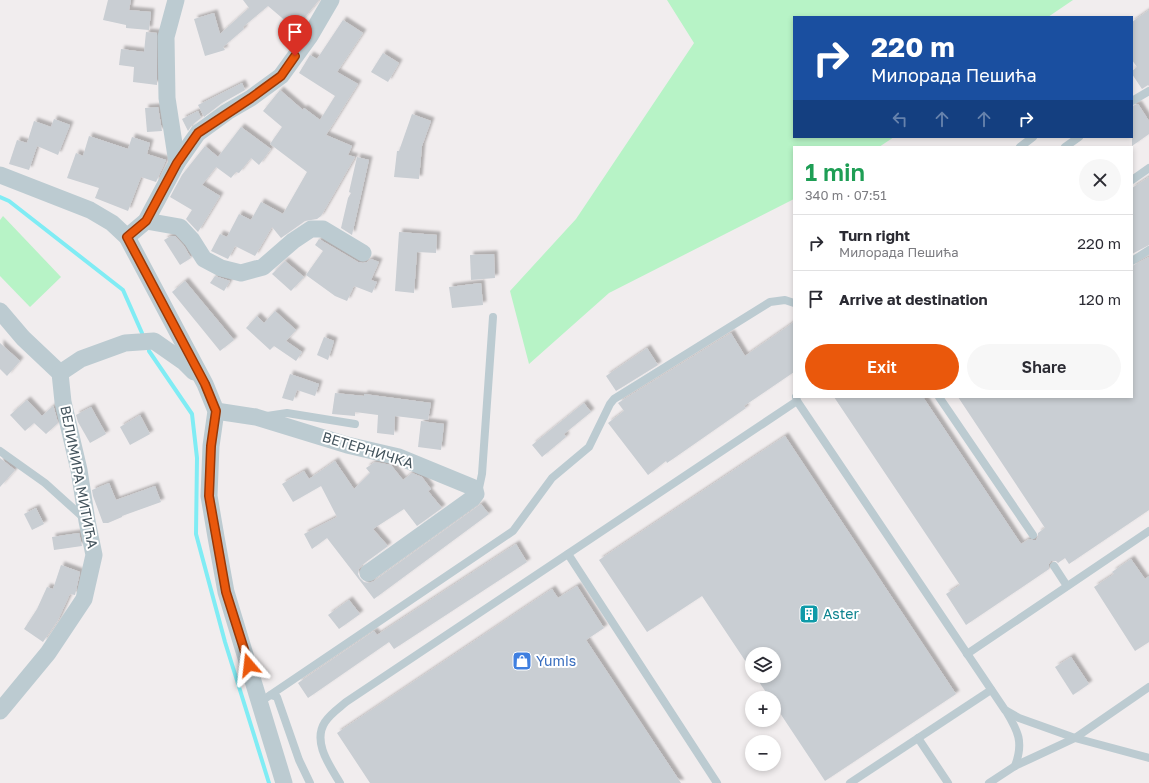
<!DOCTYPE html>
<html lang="en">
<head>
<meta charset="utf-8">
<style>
  :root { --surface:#fff; --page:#f7f7f7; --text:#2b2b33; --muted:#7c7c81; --line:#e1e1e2; --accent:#ea580c }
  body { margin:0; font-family:"Golos Text",sans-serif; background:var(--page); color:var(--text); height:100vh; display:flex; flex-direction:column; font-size:15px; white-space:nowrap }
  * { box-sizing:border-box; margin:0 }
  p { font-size:13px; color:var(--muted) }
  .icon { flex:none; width:22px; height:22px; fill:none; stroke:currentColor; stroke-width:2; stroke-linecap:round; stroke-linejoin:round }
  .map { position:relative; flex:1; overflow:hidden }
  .details { position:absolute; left:793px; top:146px; width:340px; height:252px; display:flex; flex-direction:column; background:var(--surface); border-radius:0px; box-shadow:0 2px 6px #0003 }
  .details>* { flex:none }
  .guide { position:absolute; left:793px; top:16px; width:340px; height:122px; border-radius:0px; box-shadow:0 2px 6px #0003; background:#1a4fa0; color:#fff; overflow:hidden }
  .tools { position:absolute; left:745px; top:647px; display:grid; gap:8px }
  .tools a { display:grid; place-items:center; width:36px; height:36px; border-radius:50%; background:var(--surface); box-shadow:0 2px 6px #0003; font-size:20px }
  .pin { position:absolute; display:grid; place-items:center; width:34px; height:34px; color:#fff; margin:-41px -17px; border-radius:50% 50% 50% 0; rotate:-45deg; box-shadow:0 0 4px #0007 }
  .pin .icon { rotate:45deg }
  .me { position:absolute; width:44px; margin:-22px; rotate:343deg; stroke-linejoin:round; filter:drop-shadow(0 0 3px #0008) }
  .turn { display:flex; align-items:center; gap:14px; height:84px; padding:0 12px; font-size:18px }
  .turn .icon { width:52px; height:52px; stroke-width:2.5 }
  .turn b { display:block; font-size:28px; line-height:34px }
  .lanes { display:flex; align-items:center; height:38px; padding:0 12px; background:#0003; justify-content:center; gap:20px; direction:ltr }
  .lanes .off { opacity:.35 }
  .round { display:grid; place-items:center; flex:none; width:42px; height:42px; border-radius:21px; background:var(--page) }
  .headline { display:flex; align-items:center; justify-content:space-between; height:68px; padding:0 12px }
  h1 { font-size:24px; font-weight:600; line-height:30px; color:#1e9e55 }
  .button { display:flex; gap:8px; margin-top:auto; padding:8px 12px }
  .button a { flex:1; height:46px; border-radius:24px; background:var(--accent); color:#fff; font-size:16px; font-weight:600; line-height:46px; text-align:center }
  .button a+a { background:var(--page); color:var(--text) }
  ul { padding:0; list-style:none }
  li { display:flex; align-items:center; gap:12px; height:56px; padding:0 12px; border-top:1px solid var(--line) }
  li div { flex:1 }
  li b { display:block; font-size:15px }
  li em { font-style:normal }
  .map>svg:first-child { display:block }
</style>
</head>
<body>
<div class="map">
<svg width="1149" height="783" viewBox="0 0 1149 783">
  <defs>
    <filter id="shadow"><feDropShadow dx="3.5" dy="-3.5" stdDeviation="1" flood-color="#0004"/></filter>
  </defs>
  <rect width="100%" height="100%" fill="#f1edee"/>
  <g fill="#b7f3c6">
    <polygon points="667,0 1073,0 1048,17 794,17 794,137 894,137 879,147 794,147 794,199 609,293 529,364 510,291 576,219 694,43"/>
    <polygon points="3,216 61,277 30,307 0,276 0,220"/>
  </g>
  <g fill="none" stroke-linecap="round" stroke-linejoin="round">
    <g stroke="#80ecf4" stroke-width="4">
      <polyline points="0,197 9,201 123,290 142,333"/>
      <polyline points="149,351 192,414 197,458 196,534 225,642 269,783"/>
    </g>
  </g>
  <g fill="#c9ced3" filter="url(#shadow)">
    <polygon points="108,0 131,0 129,10 151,12 149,30 126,28 126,25 103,20"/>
    <polygon points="243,0 319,0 295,29 268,6 243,27 244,29 223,47 225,50 205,56 194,19 214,13 220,34 249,8"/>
    <polygon points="1149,10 1149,86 1148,85 1142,89 1132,74 1132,71 1137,67 1132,60 1132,22"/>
    <polygon points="343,20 363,33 337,72 358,84 326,135 352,146 348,155 355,157 321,216 317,219 305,221 281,238 272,227 255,256 235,246 228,259 211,251 220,234 227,237 239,214 251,220 261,202 283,214 307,172 270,144 282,127 263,111 280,90 303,110 304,108 320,120 335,96 299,73 310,55 317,59"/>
    <polygon points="146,32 157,33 157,85 133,82 134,67 119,65 121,49 144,52"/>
    <polygon points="383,53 399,63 388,82 371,72"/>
    <polygon points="242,83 245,90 222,103 204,117 198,105"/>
    <polygon points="1138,104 1149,121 1149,134 1132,146 1132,106"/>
    <polygon points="158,107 162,131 147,132 145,108"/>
    <polygon points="198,111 201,118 192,125 188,131 182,119"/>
    <polygon points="412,114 431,121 422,146 419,179 394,177 397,151 399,151"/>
    <polygon points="54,119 70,125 58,155 37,146 29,170 9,164 17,140 27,143 34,121 51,127"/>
    <polygon points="241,127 271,149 259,165 251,158 239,173 236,172 231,178 216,167 202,185 220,196 198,232 186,219 192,210 170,197 182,175 205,146 218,157"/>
    <polygon points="89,136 128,149 132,137 150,143 147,154 166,160 156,182 141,177 128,211 95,198 99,188 67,178 76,153 83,156"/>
    <polygon points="357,157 369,160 352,235 341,228 348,198 351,193 349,192"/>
    <polygon points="1149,177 1149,245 1132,254 1132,188"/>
    <polygon points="399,232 437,235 436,253 417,252 414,293 395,291"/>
    <polygon points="171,236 175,236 184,246 191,258 180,265 164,240"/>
    <polygon points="319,239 358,262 363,263 367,262 371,259 379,262 371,280 377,282 372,293 354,286 347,301 335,296 306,275 323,251 315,245"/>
    <polygon points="494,254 495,278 471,280 470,255"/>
    <polygon points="1149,257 1149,510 1069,564 1065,558 1058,563 1056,561 1051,561 1049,564 1049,569 966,625 946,594 960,585 834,397 923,397 1021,544 1029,539 1033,540 1036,540 1038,537 1038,533 1045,528 958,397 1132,397 1132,266"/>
    <polygon points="285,261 304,277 291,291 272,274"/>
    <polygon points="215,276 230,281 224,291 210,283"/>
    <polygon points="185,281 234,340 220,351 172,292"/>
    <polygon points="481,283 483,305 452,308 449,287"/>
    <polygon points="275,311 296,330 286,341 302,352 296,361 274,346 270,350 246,328 257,316 264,323"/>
    <polygon points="794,322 794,372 744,406 746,408 667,463 666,461 648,475 608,423 624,411 618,403 731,333 745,356"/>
    <polygon points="324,337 334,341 328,360 317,355"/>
    <polygon points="0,343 20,361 7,376 0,369"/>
    <polygon points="647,348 658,365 616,391 606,376"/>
    <polygon points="290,374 319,384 315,396 297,390 293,401 282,398"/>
    <polygon points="335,393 364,396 364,394 431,403 428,420 395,416 394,435 377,433 378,415 355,412 355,416 332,414"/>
    <polygon points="27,400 42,416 53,406 54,408 58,423 46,434 34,423 25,431 10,415"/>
    <polygon points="584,403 591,412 564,434 566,437 542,457 532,445"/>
    <polygon points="91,407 106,434 90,443 78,422 76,415"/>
    <polygon points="140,415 150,434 130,445 120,427"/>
    <polygon points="421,421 444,424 441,450 418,447"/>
    <polygon points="785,436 956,694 825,781 774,704 774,698 770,698 755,676 774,676 774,654 752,654 752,671 702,596 647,632 599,560"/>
    <polygon points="0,458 15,470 0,487"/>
    <polygon points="335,461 354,489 370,473 366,468 375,462 391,465 403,480 412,473 422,477 431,489 428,491 442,508 417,526 404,509 373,529 388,546 362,565 359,569 358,574 360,578 364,582 369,583 374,581 481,504 489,514 374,599 327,538 312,549 304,534 337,517 321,486 293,502 282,484 304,471 309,479"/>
    <polygon points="109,483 116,500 155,486 161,502 122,516 122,517 108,523 103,523 93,496 92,490"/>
    <polygon points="36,508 44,524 32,530 24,514"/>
    <polygon points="79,533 82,546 54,550 52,537"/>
    <polygon points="516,544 527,562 394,649 389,642 308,698 298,683 374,631 377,635"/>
    <polygon points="1131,559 1145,579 1149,576 1149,642 1135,651 1094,587 1114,574 1112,572"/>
    <polygon points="61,565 80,572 75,595 70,594 58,620 43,642 24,629 37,609 47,587 53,589"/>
    <polygon points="577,586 604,628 586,640 681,783 370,783 337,733 552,589 558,598"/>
    <polygon points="349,600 360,614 339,629 328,615"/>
    <polygon points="1071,657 1089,684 1073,695 1055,667"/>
  </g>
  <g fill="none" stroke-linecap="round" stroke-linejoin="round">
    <g stroke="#bccbd1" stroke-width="8">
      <polyline points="1132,101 1149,91"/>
      <polyline points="1020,147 1033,137"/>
      <polyline points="1065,147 1079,137"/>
      <polyline points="1132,180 1149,168"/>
      <polyline points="1132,261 1149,250"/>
      <polyline points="796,397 797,401 1005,710 1019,718 1075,738 1149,758"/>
      <polyline points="939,397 1033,535"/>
      <polyline points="267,416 287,413 355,424"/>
      <polyline points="0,451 45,483 85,519"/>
      <polyline points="476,492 479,488 482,474 493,317"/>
      <polyline points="568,554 717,783"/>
      <polyline points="1054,566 1067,586"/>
      <polyline points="967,654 1149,531"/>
      <polyline points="271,695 277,697 299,760 310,783"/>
      <polyline points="260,702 513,531 552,478 589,447 610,404 614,399 770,302 785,300 794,303"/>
      <path d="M 1006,711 C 1018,731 1024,742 1015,766"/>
      <polyline points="918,738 948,783"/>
      <path d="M 340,783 C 330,766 312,742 325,722 C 330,714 339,708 346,702 L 797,401"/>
      <polyline points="850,783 991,690"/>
      <polyline points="989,783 1015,766 1075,738 1149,687"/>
    </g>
    <g stroke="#bccbd1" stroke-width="17">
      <polyline points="176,0 166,37 167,98 177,163"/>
      <polyline points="0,175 90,210 112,223 127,237 205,384 216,411 211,446 209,496 216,537 226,592 284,783"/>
      <polyline points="146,221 180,227 192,240 204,259 221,268 241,273 263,267 293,241 311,229 323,229 363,253"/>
      <polyline points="127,237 146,221 177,163 198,133 227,112 251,98 281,76 310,36 331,0"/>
      <polyline points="0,311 23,338 60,373 63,402 79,470 87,521 94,555 84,599 48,653 0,711"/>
      <polyline points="60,373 81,359 125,343 154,341 184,362 194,372"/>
      <polyline points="216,411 256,417 347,445 399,457 472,487 475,490 476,494 473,498 368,573"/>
    </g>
  </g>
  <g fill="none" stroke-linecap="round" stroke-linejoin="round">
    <g stroke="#983908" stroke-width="10">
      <polyline id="route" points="249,665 226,592 209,496 211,446 216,411 205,384 127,237 146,221 177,163 198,133 251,98 281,76 295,56"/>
    </g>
    <use href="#route" stroke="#ea580c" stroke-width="7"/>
  </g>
  <defs>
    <g id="building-square" transform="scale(1)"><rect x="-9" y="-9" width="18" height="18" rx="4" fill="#0f9aa8" stroke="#fff"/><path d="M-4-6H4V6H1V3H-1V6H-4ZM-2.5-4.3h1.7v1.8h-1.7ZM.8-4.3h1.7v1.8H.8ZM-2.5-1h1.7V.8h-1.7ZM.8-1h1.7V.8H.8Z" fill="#fff"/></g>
    <g id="shop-square" transform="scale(1)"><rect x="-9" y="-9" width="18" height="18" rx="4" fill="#3f7fe0" stroke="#fff"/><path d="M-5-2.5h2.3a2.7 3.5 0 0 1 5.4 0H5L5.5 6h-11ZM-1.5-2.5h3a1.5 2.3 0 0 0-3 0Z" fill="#fff"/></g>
  </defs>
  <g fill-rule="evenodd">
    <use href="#building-square" x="809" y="614"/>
    <use href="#shop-square" x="522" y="661"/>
  </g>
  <g text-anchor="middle" stroke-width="4" stroke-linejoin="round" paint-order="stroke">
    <g font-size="14" fill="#44545d" stroke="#fff">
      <text transform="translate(368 450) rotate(17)" y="5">ВЕТЕРНИЧКА</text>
      <text transform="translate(79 477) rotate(79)" y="5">ВЕЛИМИРА МИТИЋА</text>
    </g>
    <g font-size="14" fill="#0d838f" stroke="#fff" text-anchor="start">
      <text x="823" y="619">Aster</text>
    </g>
    <g font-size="14" fill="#366cbe" stroke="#fff" text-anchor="start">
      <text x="536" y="666">Yumis</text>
    </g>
  </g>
</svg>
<div class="tools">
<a><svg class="icon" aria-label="layers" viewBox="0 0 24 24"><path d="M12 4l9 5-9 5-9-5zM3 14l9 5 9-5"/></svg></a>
<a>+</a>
<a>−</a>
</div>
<div class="pin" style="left:295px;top:56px;background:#d93025"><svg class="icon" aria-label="arrive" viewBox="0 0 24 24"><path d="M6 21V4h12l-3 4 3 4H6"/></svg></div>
<svg class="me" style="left:249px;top:665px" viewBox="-20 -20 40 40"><path d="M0-17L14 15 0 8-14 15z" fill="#ea580c" stroke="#fff" stroke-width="4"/></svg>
<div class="guide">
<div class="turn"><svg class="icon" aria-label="right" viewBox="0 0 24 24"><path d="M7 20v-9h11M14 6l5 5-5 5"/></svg><div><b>220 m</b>Милорада Пешића</div></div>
<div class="lanes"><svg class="icon off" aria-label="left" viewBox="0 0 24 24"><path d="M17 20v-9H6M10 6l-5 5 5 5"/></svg><svg class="icon off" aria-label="ahead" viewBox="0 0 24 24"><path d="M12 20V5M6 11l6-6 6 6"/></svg><svg class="icon off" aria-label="ahead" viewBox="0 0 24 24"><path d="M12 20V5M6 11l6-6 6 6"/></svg><svg class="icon" aria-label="right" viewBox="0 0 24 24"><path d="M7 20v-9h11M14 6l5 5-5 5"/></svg></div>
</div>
<section class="details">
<div class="headline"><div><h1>1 min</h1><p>340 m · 07:51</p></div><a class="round"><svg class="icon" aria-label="close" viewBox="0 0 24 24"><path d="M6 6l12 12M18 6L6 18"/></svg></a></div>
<ul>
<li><svg class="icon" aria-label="right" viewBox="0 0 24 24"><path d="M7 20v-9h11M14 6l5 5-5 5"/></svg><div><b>Turn right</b><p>Милорада Пешића</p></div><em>220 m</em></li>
<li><svg class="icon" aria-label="arrive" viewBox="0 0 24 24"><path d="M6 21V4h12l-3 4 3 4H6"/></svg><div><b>Arrive at destination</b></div><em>120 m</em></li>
</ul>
<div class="button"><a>Exit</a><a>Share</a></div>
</section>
</div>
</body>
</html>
